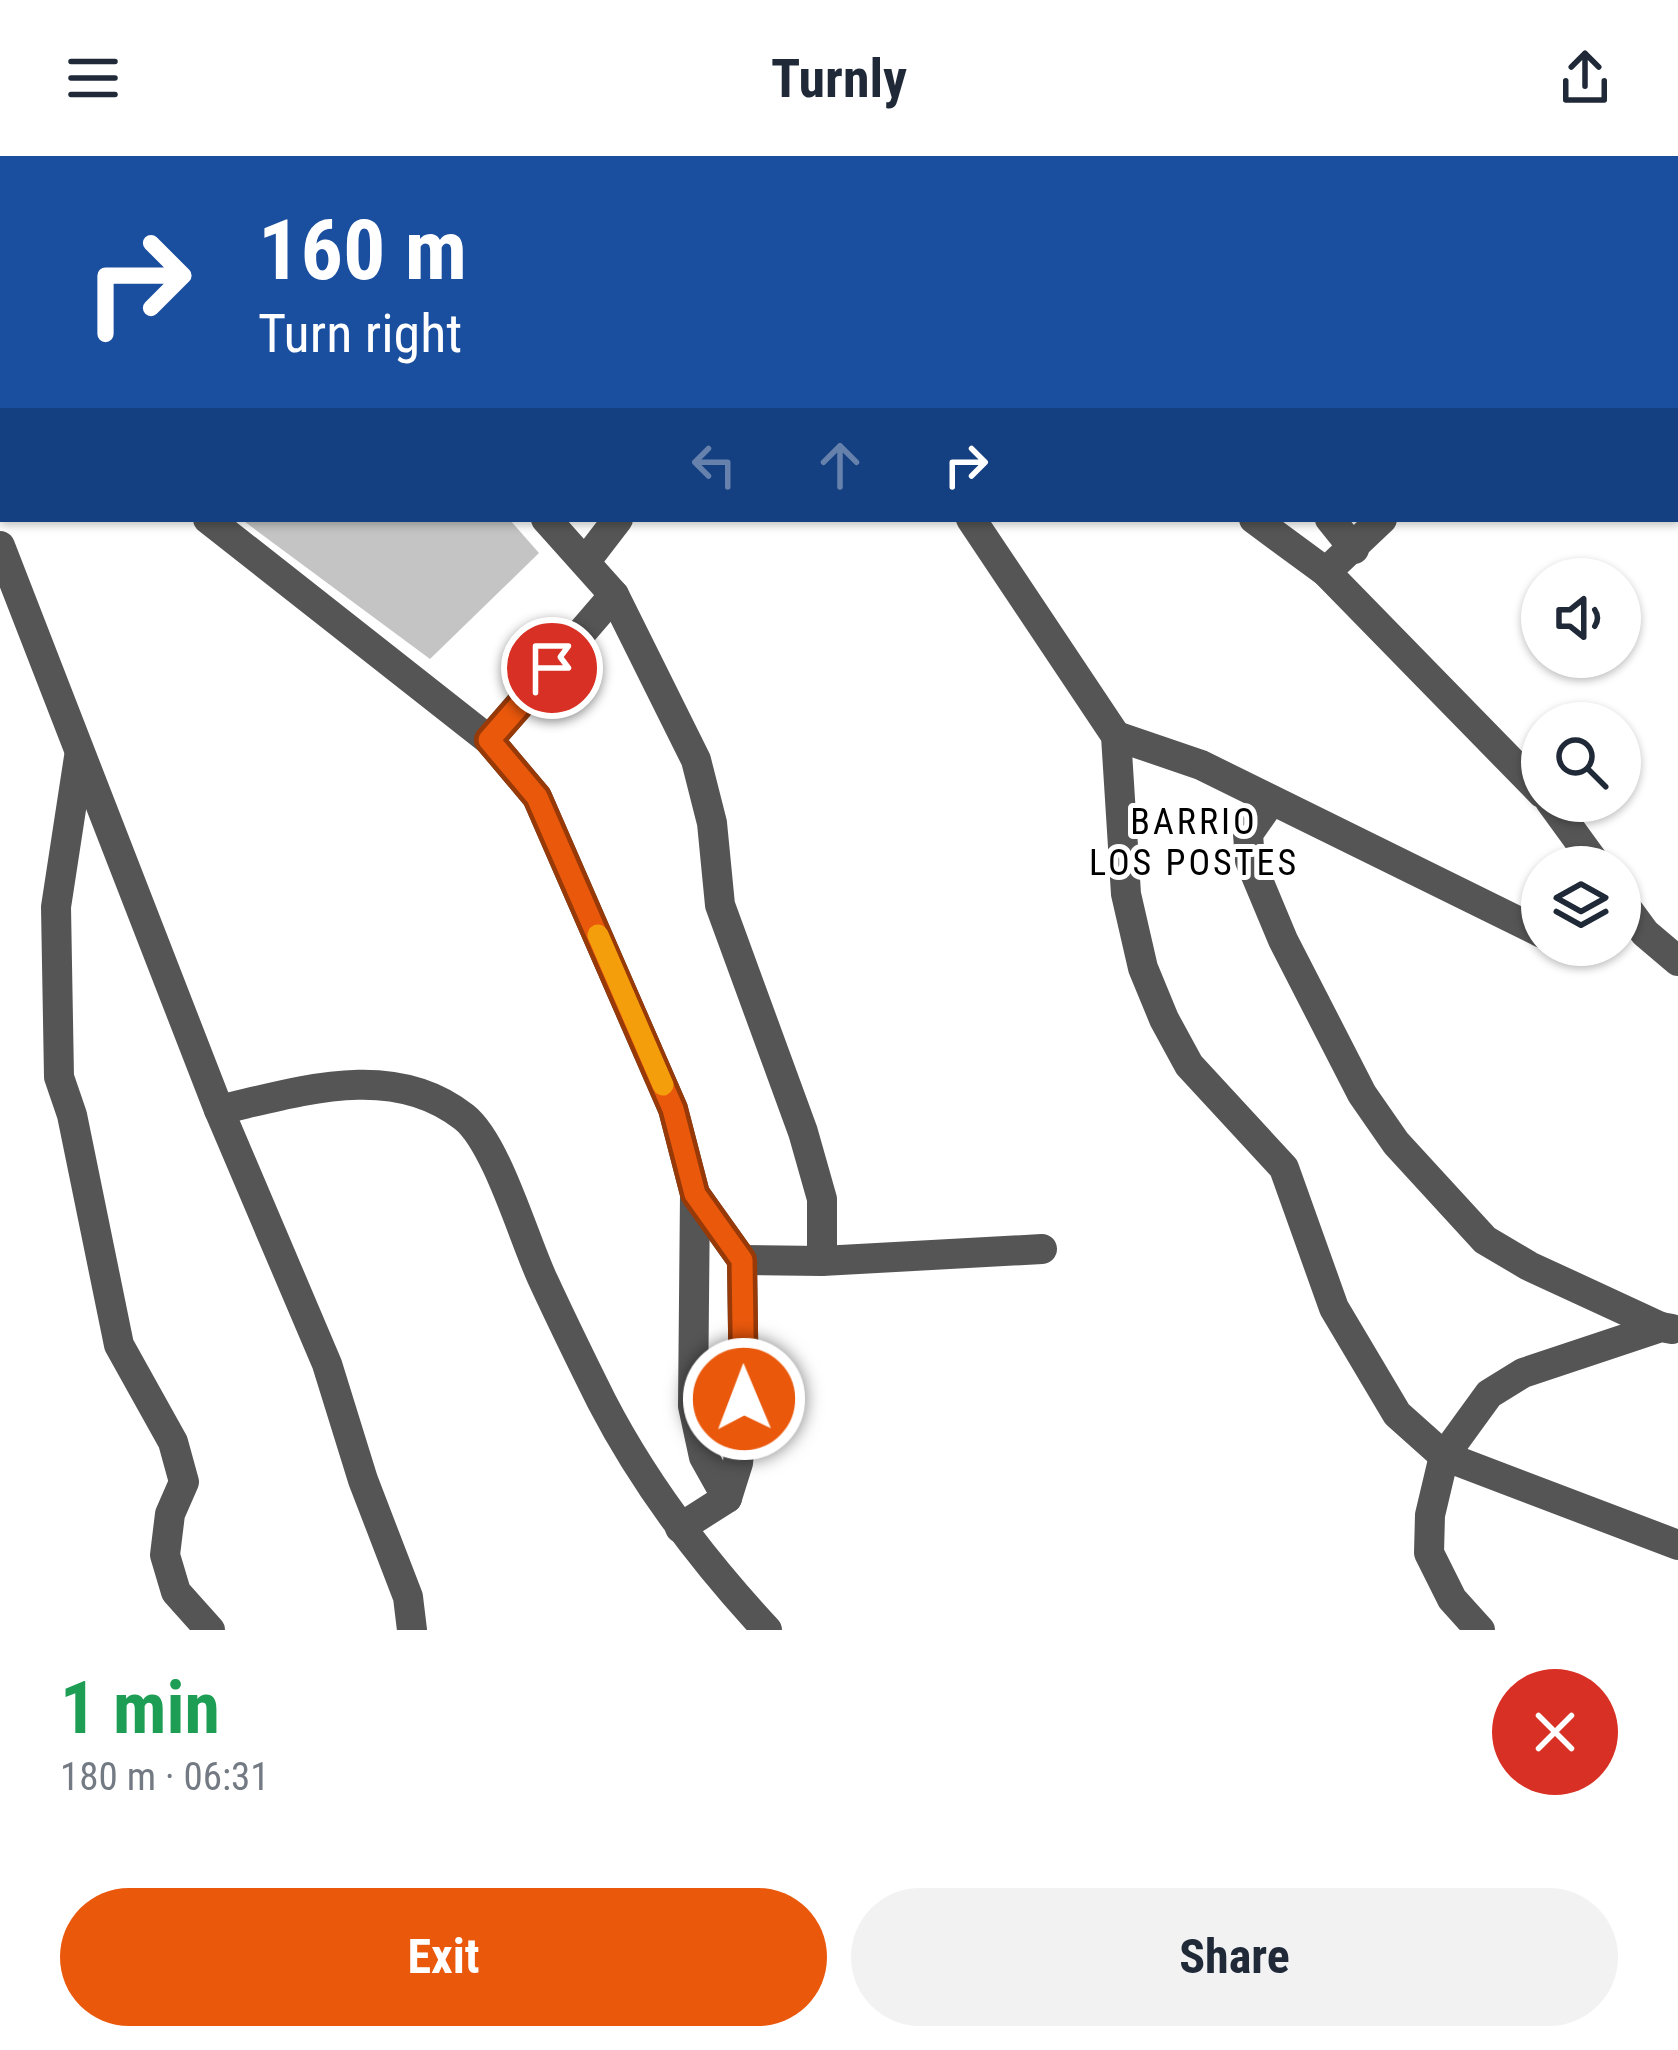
<!DOCTYPE html>
<html lang="en">
<head>
<meta charset="utf-8">
<style>
  :root { --surface:#fff; --page:#f2f2f3; --text:#1f2937; --muted:#747a83; --accent:#ea580c }
  body { margin:0; font-family:"Roboto Condensed",sans-serif; background:var(--page); color:var(--text); height:100vh; display:flex; flex-direction:column; font-size:45px; white-space:nowrap }
  * { box-sizing:border-box; margin:0 }
  p { font-size:39px; color:var(--muted) }
  .icon { flex:none; width:66px; height:66px; fill:none; stroke:currentColor; stroke-width:2; stroke-linecap:round; stroke-linejoin:round }
  .map { position:relative; height:1474px; overflow:hidden }
  .sheet { display:flex; flex-direction:column; background:var(--surface); flex:1 }
  .sheet>* { flex:none }
  .top-card { position:absolute; left:0px; top:0px; width:1680px; height:366px; box-shadow:0 3px 9px #0004; background:#1a4fa0; color:#fff; overflow:hidden }
  .tools { position:absolute; left:1521px; top:402px; display:grid; gap:24px }
  .tools a { display:grid; place-items:center; width:120px; height:120px; border-radius:50%; background:var(--surface); box-shadow:0 3px 9px #0004; font-size:60px }
  .pin { position:absolute; display:grid; place-items:center; width:102px; height:102px; color:#fff; margin:-51px; border:6px solid #fff; border-radius:50%; box-shadow:0 3px 12px #0007 }
  .me { position:absolute; width:132px; margin:-66px; rotate:359deg; stroke-linejoin:round; filter:drop-shadow(0 0 9px #0008) }
  .turn { display:flex; align-items:center; gap:42px; height:252px; padding:0 60px; font-size:54px }
  .turn .icon { width:156px; height:156px; stroke-width:2.5 }
  .turn b { display:block; font-size:84px; line-height:102px }
  .lanes { display:flex; align-items:center; height:114px; padding:0 60px; background:#0003; justify-content:center; gap:60px; direction:ltr }
  .lanes .off { opacity:.35 }
  .round { display:grid; place-items:center; flex:none; width:126px; height:126px; border-radius:63px; background:var(--page) }
  .head { display:flex; align-items:center; justify-content:space-between; height:204px; padding:0 60px }
  h1 { font-size:72px; font-weight:700; line-height:90px; color:#1e9e55 }
  .primary-button { display:flex; gap:24px; margin-top:auto; padding:24px 60px }
  .primary-button a { flex:1; height:138px; border-radius:72px; background:var(--accent); color:#fff; font-size:48px; font-weight:700; line-height:138px; text-align:center }
  .primary-button a+a { background:var(--page); color:var(--text) }
  header { display:flex; justify-content:space-between; align-items:center; height:156px; padding:0 60px; background:var(--surface); font-size:54px; font-weight:700 }
  .map>svg:first-child { display:block }
</style>
</head>
<body>
<header><svg class="icon" aria-label="menu" viewBox="0 0 24 24"><path d="M4 6h16M4 12h16M4 18h16"/></svg>Turnly<svg class="icon" aria-label="share" viewBox="0 0 24 24"><path d="M12 15V3M7 8l5-5 5 5M5 13v7h14v-7"/></svg></header>
<div class="map">
<svg width="1678" height="1474" viewBox="0 0 1678 1474">
  <rect width="100%" height="100%" fill="#fff"/>
  <polygon fill="#c4c4c4" points="241,363 509,363 539,397 430,503"/>
  <g fill="none" stroke-linecap="round" stroke-linejoin="round">
    <polyline stroke="#777" stroke-width="6" stroke-dasharray="3 6" stroke-linecap="butt" points="641,0 644,3"/>
    <g stroke="#555" stroke-width="30">
      <polyline points="878,0 883,3"/>
      <polyline points="1155,0 1157,3"/>
      <polyline points="1636,0 1638,3"/>
      <polyline points="398,3 401,0"/>
      <polyline points="728,3 732,0"/>
      <polyline points="1320,3 1320,0"/>
      <polyline points="1677,51 1678,52"/>
      <polyline points="0,340 3,338"/>
      <polyline points="208,363 489,584 537,641 673,953 695,1038 693,1250 704,1301 727,1342 680,1372"/>
      <polyline points="546,363 614,439 696,604 712,667 720,749 803,976 822,1043 822,1105"/>
      <polyline points="971,363 1116,580 1126,738 1143,812 1164,863 1189,909 1284,1012 1334,1152 1397,1258 1444,1300 1678,1389"/>
      <polyline points="1254,363 1326,416 1542,637"/>
      <polyline points="1330,363 1354,393"/>
      <polyline points="0,390 219,954 327,1208 363,1324 408,1441 412,1474"/>
      <polyline points="585,406 618,363"/>
      <polyline points="1326,416 1382,363"/>
      <polyline points="1116,580 1201,609 1542,777"/>
      <polyline points="489,584 614,439"/>
      <polyline points="79,601 56,751 59,921 72,959 119,1189 173,1286 184,1326 170,1358 165,1399 176,1436 210,1474"/>
      <polyline points="1271,645 1248,678 1250,705 1283,784 1362,938 1396,987 1485,1084 1529,1110 1661,1171"/>
      <polyline points="1550,645 1598,711"/>
      <polyline points="1620,743 1645,777 1678,805"/>
      <path d="M 219,954 C 298,936 392,904 464,961 C 497,987 524,1084 543,1124 C 562,1165 582,1206 602,1246 C 646,1331 703,1405 767,1474"/>
      <polyline points="695,1038 742,1104 744,1243 738,1307 727,1342"/>
      <polyline points="742,1104 822,1105 1042,1093"/>
      <polyline points="1480,1474 1452,1443 1429,1397 1430,1359 1444,1300 1489,1238 1523,1217 1661,1171 1672,1173"/>
    </g>
  </g>
  <g fill="none" stroke-linecap="round" stroke-linejoin="round">
    <g stroke="#983908" stroke-width="30">
      <polyline id="route" points="552,512 489,584 537,641 673,953 695,1038 742,1104 744,1243"/>
    </g>
    <use href="#route" stroke="#ea580c" stroke-width="21"/>
    <polyline stroke="#f59e0b" stroke-width="21" points="598,779 663,929"/>
  </g>
  <g text-anchor="middle" stroke-width="10" stroke-linejoin="round" paint-order="stroke">
    <g font-size="36" letter-spacing="3" fill="#000" stroke="#fff">
      <text x="1194" y="678">BARRIO<tspan x="1194" dy="41">LOS POSTES</tspan></text>
    </g>
  </g>
</svg>
<div class="tools">
<a><svg class="icon" aria-label="sound" viewBox="0 0 24 24"><path d="M4 9h4l5-4v14l-5-4H4zM17 9q2 3 0 6"/></svg></a>
<a><svg class="icon" aria-label="search" viewBox="0 0 24 24"><circle cx="10" cy="10" r="6"/><path d="M15 15l6 6"/></svg></a>
<a><svg class="icon" aria-label="layers" viewBox="0 0 24 24"><path d="M12 4l9 5-9 5-9-5zM3 14l9 5 9-5"/></svg></a>
</div>
<div class="pin" style="left:552px;top:512px;background:#d93025"><svg class="icon" aria-label="arrive" viewBox="0 0 24 24"><path d="M6 21V4h12l-3 4 3 4H6"/></svg></div>
<svg class="me" style="left:744px;top:1243px" viewBox="-20 -20 40 40"><circle r="17" fill="#ea580c" stroke="#fff" stroke-width="3"/><path d="M0-11L8 9 0 5-8 9z" fill="#fff"/></svg>
<div class="top-card">
<div class="turn"><svg class="icon" aria-label="right" viewBox="0 0 24 24"><path d="M7 20v-9h11M14 6l5 5-5 5"/></svg><div><b>160 m</b>Turn right</div></div>
<div class="lanes"><svg class="icon off" aria-label="left" viewBox="0 0 24 24"><path d="M17 20v-9H6M10 6l-5 5 5 5"/></svg><svg class="icon off" aria-label="ahead" viewBox="0 0 24 24"><path d="M12 20V5M6 11l6-6 6 6"/></svg><svg class="icon" aria-label="right" viewBox="0 0 24 24"><path d="M7 20v-9h11M14 6l5 5-5 5"/></svg></div>
</div>
</div>
<section class="sheet">
<div class="head"><div><h1>1 min</h1><p>180 m · 06:31</p></div><a class="round" style="background:#d93025;color:#fff"><svg class="icon" aria-label="close" viewBox="0 0 24 24"><path d="M6 6l12 12M18 6L6 18"/></svg></a></div>
<div class="primary-button"><a>Exit</a><a>Share</a></div>
</section>
</body>
</html>
